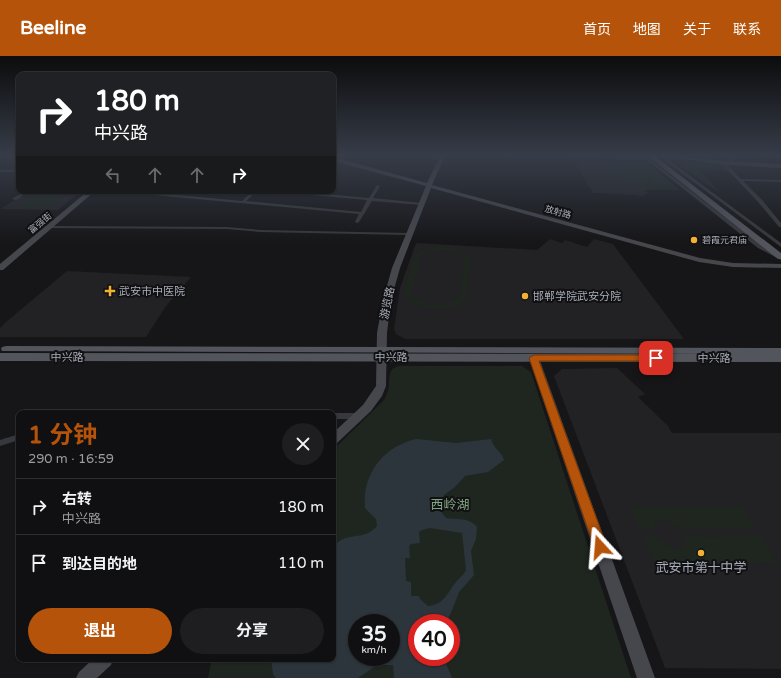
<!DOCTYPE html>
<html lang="zh">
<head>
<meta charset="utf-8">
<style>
  :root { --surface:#101012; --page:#1e1e20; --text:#f1f3f6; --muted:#9c9d9f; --line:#303032; --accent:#b45309 }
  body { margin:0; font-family:"Varela Round","Noto Sans SC",sans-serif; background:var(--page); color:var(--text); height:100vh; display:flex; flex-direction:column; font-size:15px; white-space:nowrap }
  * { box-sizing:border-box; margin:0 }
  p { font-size:13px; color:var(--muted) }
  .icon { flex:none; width:22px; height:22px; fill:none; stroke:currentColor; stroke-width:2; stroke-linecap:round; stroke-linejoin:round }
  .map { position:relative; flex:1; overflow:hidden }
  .side { position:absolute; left:16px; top:354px; width:320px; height:252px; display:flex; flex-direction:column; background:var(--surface); border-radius:8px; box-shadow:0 1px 3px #0004,0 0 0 1px var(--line) }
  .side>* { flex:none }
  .top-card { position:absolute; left:16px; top:16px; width:320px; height:122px; border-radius:8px; box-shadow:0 1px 3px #0004,0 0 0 1px var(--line); background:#202124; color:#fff; overflow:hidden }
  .speed { position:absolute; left:348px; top:558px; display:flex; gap:8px; font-size:20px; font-weight:700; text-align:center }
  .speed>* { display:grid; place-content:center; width:52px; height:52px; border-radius:50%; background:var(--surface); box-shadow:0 1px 3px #0004,0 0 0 1px var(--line); line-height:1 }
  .speed small { font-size:10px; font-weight:400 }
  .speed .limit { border:6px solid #d22; background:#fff; color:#111 }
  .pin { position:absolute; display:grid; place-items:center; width:34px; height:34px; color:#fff; margin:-17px; border-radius:8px; box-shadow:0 2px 6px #0006 }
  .me { position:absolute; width:44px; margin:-22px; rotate:341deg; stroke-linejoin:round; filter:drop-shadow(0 0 3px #0008) }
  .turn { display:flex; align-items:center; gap:14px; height:84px; padding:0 12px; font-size:18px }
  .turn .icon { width:52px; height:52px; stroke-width:2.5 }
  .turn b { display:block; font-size:28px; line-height:34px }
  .lanes { display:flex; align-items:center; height:38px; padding:0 12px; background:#0003; justify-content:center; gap:20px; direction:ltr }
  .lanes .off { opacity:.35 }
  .round { display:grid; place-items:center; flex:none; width:42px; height:42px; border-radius:21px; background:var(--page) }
  .head { display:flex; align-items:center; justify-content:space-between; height:68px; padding:0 12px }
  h1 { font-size:24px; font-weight:700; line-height:30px; color:var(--accent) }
  .action { display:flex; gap:8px; margin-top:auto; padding:8px 12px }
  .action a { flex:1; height:46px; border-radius:24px; background:var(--accent); color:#fff; font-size:16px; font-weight:700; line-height:46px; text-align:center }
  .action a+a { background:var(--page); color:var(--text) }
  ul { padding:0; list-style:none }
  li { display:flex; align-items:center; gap:12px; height:56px; padding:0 12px; border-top:1px solid var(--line) }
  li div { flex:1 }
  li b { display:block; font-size:15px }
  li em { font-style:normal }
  header { display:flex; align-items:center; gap:24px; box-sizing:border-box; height:56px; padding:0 20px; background:var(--accent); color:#fff }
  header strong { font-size:19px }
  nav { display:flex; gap:22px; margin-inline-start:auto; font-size:14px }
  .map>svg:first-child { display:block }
</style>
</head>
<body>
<header>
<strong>Beeline</strong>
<nav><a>首页</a><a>地图</a><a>关于</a><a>联系</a></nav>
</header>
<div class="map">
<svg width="781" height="622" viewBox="0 0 781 622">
  <rect width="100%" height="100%" fill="#161618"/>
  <g fill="#222225">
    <polygon points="573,103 633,105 651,123 644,134 649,138 644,138 645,140 639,140 638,139 593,137"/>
    <polygon points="29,135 81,135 58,154 0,153"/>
    <polygon points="550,183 562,187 565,184 587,191 594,183 613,188 684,283 405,283 396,278 394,273 400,232 416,187 537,194"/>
    <polygon points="67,215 191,221 166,250 146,281 0,281 0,272 6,266"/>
    <polygon points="617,312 645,338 638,341 668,370 672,377 781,377 781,613 665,612 554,320 562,313"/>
  </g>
  <g fill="#1e261f" fill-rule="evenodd">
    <polygon points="619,100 634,100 643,104 680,134 644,134 651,123 640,113 649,123 646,128 625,128 607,105 619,106"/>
    <polygon points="685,105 723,109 729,115 699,113 719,136 678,108"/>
    <polygon points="40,135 68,135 47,151 18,151"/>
    <path d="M 437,191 C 449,191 464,193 471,204 L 466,242 C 454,258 410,257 404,235 L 415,199 L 424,194 ZM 431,195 C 442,193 457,194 465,204 L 460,240 C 448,253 421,252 411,237 L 421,200 Z"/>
    <path d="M 399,310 L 522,310 L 531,316 L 631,622 L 208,622 L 211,607 L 228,607 L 229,603 L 333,603 L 333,394 L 384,344 C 392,331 387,325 391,315 C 393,312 396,311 399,310 ZM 357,567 L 391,567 L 391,601 L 357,601 ZM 417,567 L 451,567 L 451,601 L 417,601 Z"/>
    <polygon points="742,450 756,472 681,473 674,468 661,464 655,468 651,473 640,473 630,451"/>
    <path d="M 761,480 L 778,507 L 655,508 L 643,481 C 646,481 651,480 653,481 C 663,485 671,497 683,490 L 684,483 L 687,481 Z"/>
  </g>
  <path fill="#2c353c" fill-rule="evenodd" d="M 416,383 L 456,387 L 491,383 C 494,393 501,395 504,404 L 488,416 L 465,420 L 455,431 L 444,439 L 439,449 L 442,457 L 446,462 C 457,464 469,461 477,471 L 476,483 L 471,495 L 474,519 L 459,536 L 451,557 L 445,567 L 417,567 L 417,601 L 443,601 L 452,622 L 394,622 L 393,609 L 377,609 L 358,622 L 276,622 L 273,618 L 271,603 L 333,603 L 333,492 C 346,473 363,487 377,470 L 376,463 L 365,452 C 362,418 383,391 416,383 ZM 430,472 L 462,477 L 466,514 C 464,519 460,521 456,526 C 448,536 444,549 428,550 L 420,543 L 419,540 L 411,540 L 411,526 L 406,525 L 405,502 L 410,502 L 409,490 L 411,488 L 420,487 L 419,476 L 422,474 ZM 357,567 L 391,567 L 391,601 L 357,601 Z"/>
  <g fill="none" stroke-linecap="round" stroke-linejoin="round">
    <g fill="#37383d" fill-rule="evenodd">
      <polygon points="642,100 646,100 762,190 781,200 781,204 758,192"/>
      <polygon points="659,100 663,100 781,187 781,191"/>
      <polygon points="726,100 730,100 734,109 732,109"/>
      <polygon points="722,106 724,106 741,123 781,124 781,126 743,125 763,145 781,167 781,171 779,171 759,147 722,108"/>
      <rect x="0" y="114" width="19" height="2"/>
      <polygon points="377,129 380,130 373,142 422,147 424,148 422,149 372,145 359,166 357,167 355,166 359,158 121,136 119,135 135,135 242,145 253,135 257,135 246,145 361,156 367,144 278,136 276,135 292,135 369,142"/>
      <polygon points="25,135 30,135 16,144 12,143"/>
      <polygon points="46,170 227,171 261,174 409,177 411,178 409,179 261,176 227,173 48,172 46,172"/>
      <polygon points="333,357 358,357 361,358 362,360 361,362 358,363 333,363"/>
      <polygon points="19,378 19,384 0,390 0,384"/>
    </g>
    <g fill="#45474d" fill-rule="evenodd">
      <polygon points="440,100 445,100 432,129 700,202 733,207 781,208 781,212 733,211 699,206 431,132 400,212 391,244 387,277 386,330 382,340 371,355 337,387 333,389 333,377 363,349 376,330 377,277 383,244 392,212 426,130 333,105 333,101 427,127"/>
      <polygon points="657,100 675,100 725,105 781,108 781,112 725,109"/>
      <polygon points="88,135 95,135 3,214 0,214 0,208"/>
      <polygon points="534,299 539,302 655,622 637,622 529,302"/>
      <polygon points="93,603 113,603 111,609 97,622 76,622 79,616"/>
    </g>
    <g fill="#53555c" fill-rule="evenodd">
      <polygon points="648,100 655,100 781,197 781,203 778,203"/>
      <polygon points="6,290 781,292 781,306 0,305 0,297 730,298 2,295 1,293 2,291"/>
    </g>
  </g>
  <linearGradient id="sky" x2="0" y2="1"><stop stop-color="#0c0c0d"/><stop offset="0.53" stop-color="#363c48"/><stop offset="1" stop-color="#363c48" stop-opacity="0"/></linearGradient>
  <rect width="781" height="187" fill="url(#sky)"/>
  <polygon fill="#b45309" stroke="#753606" points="534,299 656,299 661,302 656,305 539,305 607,491 605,495 600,497 596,495 594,491 529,302"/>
  <g fill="#f2b134" stroke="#111113" stroke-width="1.5">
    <circle cx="694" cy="184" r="4"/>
    <path d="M108 229h4v4h4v4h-4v4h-4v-4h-4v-4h4z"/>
    <circle cx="525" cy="240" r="4"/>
    <circle cx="701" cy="497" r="4"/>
  </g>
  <g text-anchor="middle" stroke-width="4" stroke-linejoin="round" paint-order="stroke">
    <g font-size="9" fill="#a8adb8" stroke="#111113">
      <text transform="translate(558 156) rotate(16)" y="3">放射路</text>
      <text transform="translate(40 167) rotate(-40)" y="3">富强街</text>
    </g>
    <g font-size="9" fill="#a8adb8" stroke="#111113" text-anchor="start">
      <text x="702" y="187">碧霞元君庙</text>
    </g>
    <g font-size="11" fill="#a8adb8" stroke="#111113" text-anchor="start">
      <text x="119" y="239">武安市中医院</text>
      <text x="533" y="244">邯郸学院武安分院</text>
    </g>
    <g font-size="11" fill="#a8adb8" stroke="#111113">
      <text transform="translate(387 247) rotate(-78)" y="4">游览路</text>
      <text x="67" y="305">中兴路</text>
      <text x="391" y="305">中兴路</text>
      <text x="714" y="306">中兴路</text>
    </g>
    <g font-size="13" fill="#7fa381" stroke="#111113">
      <text x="450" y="453">西岭湖</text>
    </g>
    <g font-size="13" fill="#a8adb8" stroke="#111113">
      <text x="701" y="516">武安市第十中学</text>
    </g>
  </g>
</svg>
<div class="speed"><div>35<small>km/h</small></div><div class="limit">40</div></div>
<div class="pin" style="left:656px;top:302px;background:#d93025"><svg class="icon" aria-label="arrive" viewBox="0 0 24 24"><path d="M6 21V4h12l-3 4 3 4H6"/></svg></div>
<svg class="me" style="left:600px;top:491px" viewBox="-20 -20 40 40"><path d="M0-17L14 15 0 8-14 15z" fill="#b45309" stroke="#fff" stroke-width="4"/></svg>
<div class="top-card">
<div class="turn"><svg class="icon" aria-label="right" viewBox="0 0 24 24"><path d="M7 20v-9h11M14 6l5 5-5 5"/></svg><div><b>180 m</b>中兴路</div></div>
<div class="lanes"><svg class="icon off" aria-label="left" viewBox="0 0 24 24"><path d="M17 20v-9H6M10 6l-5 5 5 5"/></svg><svg class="icon off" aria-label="ahead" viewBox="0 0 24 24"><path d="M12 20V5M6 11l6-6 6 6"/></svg><svg class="icon off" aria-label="ahead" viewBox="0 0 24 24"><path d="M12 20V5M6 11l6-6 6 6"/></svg><svg class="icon" aria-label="right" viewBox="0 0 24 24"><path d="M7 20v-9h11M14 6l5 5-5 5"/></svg></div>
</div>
<section class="side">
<div class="head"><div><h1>1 分钟</h1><p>290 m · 16:59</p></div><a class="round"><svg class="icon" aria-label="close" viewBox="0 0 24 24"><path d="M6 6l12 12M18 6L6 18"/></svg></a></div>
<ul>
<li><svg class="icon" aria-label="right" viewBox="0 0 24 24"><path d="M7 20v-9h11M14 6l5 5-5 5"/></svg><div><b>右转</b><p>中兴路</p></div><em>180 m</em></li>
<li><svg class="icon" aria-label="arrive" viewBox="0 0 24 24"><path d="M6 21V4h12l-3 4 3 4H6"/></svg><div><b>到达目的地</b></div><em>110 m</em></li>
</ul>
<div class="action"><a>退出</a><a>分享</a></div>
</section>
</div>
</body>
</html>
